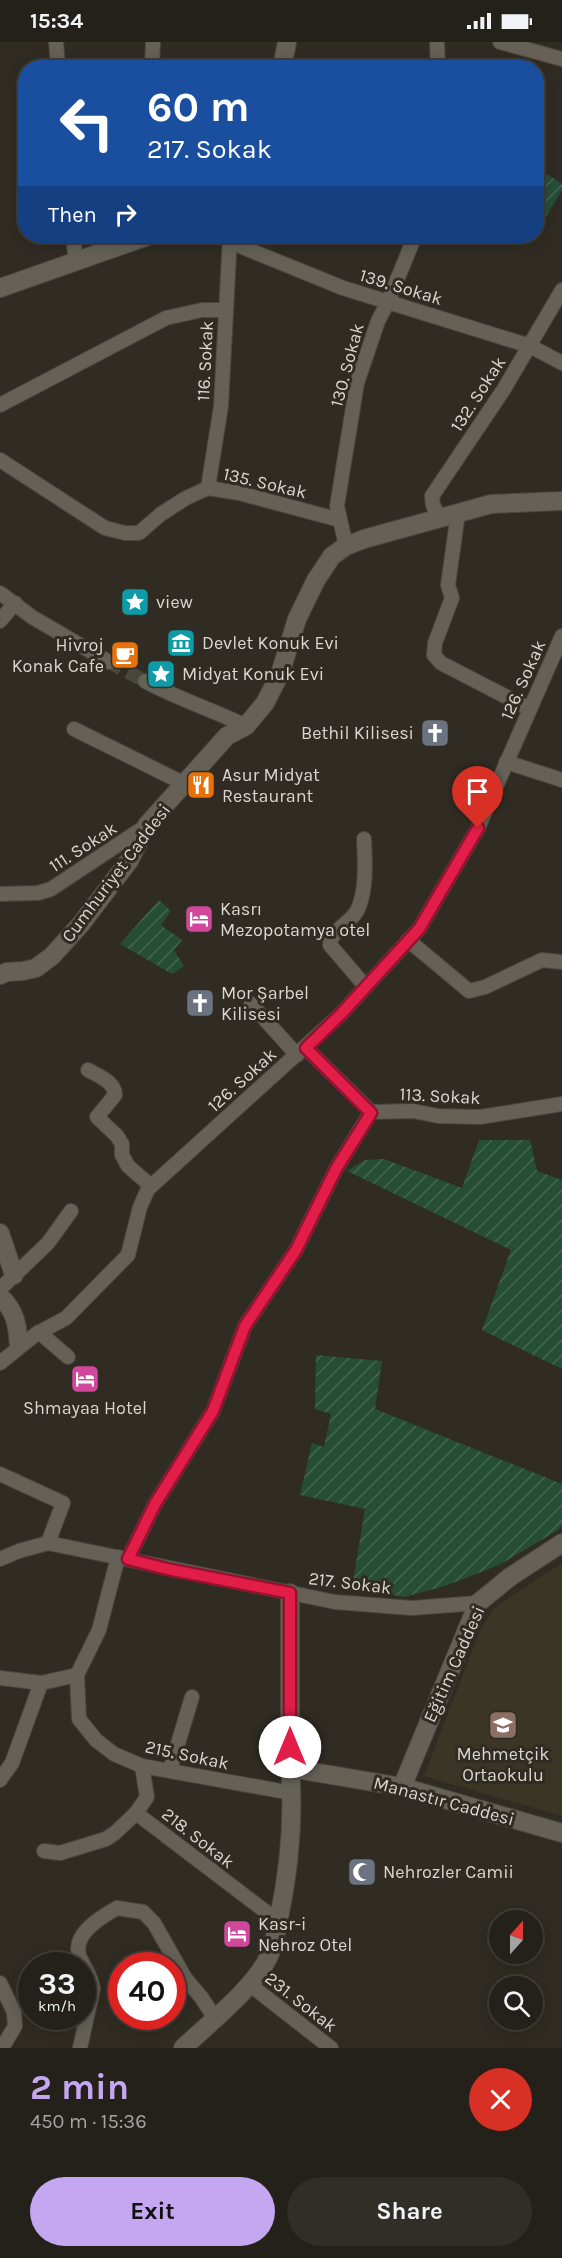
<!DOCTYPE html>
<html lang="en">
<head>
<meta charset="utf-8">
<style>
  :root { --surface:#24211a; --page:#302e27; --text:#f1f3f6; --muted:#a3a3a2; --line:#413e39; --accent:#c5a6f0 }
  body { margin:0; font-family:Karla,sans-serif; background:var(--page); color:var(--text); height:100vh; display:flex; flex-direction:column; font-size:22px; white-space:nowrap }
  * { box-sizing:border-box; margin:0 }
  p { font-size:20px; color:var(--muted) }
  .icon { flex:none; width:33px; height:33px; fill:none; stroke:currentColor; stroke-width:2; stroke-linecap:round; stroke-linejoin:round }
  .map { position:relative; height:2006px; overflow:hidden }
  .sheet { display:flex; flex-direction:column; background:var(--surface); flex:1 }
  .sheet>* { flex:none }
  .guide { position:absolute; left:18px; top:18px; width:526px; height:183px; border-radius:24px; box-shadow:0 3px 15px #0003,0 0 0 2px var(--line); background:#1a4fa0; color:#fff; overflow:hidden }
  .needle { width:39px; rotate:21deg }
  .controls { position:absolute; left:489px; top:1868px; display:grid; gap:12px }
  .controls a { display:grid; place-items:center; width:54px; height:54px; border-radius:50%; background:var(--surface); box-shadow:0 3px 15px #0003,0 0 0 2px var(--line); font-size:30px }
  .speed { position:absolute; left:18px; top:1910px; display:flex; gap:12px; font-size:30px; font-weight:700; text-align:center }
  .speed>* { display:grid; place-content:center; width:78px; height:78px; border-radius:50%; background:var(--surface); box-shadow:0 3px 15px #0003,0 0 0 2px var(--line); line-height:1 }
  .speed small { font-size:15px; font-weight:400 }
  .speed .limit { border:9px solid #d22; background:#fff; color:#111 }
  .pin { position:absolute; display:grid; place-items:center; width:51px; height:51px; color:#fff; margin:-62px -26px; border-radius:50% 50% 50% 0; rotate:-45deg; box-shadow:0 0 6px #0007 }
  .pin .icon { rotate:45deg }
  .me { position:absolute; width:66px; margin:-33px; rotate:0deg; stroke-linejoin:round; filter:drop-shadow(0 0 4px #0008) }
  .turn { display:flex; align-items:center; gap:21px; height:126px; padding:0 30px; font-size:27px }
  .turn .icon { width:78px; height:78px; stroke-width:2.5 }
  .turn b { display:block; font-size:42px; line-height:51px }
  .then { display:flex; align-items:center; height:57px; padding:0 30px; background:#0003; gap:12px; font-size:22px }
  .round { display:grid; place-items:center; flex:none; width:63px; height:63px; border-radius:32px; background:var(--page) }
  .summary { display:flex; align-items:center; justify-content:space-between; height:102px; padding:0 30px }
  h1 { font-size:36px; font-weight:700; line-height:45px; color:var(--accent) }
  .action { display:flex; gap:12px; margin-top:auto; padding:12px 30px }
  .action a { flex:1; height:69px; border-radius:36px; background:var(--accent); color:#111; font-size:24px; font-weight:700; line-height:69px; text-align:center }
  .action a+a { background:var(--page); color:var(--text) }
  .status { display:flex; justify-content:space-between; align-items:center; height:42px; padding:0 30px; background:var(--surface); direction:ltr }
  .status svg { height:16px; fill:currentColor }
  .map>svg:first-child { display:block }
</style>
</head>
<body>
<div class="status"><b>15:34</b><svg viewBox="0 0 49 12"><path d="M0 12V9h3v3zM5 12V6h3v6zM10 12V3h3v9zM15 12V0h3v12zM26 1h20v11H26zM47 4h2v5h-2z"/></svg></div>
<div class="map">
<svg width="562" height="2006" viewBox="0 0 562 2006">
  <defs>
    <pattern id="garden-furrows" width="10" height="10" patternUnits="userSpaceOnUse" patternTransform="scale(1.5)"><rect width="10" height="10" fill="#264e36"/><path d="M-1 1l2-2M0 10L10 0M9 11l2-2" fill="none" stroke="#456752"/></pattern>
  </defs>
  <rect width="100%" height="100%" fill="#302c23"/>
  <polygon fill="#3b3526" points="562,1521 562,1774 424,1734 480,1588 494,1566"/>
  <g fill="url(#garden-furrows)">
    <polygon points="547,132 562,142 562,148 544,178 537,174 537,144"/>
    <polygon points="159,858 171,869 161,883 182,898 174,908 184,924 172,932 120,902"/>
    <polygon points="479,1098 530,1098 537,1129 562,1138 562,1327 482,1288 511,1208 347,1129 365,1118 384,1117 462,1146"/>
    <polygon points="316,1313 382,1319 375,1367 562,1442 562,1484 558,1488 499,1523 445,1544 404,1555 352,1546 365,1467 300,1453 312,1401 324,1405 331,1372 315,1367"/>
  </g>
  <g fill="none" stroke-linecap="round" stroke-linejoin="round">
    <polyline stroke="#49463d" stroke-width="14" stroke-dasharray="14 7" stroke-linecap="butt" points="109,620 145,639"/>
    <g stroke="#4a473f" stroke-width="16">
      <g id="minor">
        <polyline points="56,0 58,26"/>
        <polyline points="437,0 438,26"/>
        <polyline points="500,0 562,17"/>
        <polyline points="152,26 153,0"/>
        <polyline points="73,194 76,220"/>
        <polyline points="230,200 343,246 530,304 562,321"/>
        <polyline points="0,363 166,276 202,268 225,268"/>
        <polyline points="0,418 105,486 125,491 139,491 161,472 186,456 208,446 239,451 340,478"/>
        <polyline points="208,446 221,364 230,194"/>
        <polyline points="458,471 448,543 452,556 435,601 434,613 441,621 530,667"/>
        <polyline points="439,476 433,463 432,454 504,347 562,248"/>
        <polyline points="346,504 337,464 357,341 378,279 388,260 415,194"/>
        <polyline points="0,551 32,575 109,620"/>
        <polyline points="0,579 15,561"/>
        <path d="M 145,639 C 178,657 213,668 246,684"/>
        <polyline points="74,687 185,742"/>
        <polyline points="506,720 562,738"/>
        <path d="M 364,797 C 365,819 367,846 358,867 C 352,881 330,888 330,903 L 366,945"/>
        <polyline points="0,852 38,851 51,847 146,784"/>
        <polyline points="408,898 469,949 485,945 542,918 562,920"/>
        <polyline points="251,962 297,1013"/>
        <polyline points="306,1006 371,1070 413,1069 438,1074 480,1075 562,1062"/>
        <path d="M 88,1028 C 99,1034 115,1040 115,1053 L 97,1075 L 117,1094 L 122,1102 L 122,1113 L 128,1124 L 151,1144"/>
        <polyline points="0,1247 48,1201 71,1169"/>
        <polyline points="39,1290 68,1315"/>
        <polyline points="0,1321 36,1292 66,1276 128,1213 140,1165 148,1147 341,972 419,887 478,786 562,594"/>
        <polyline points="0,1432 63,1461 48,1501 335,1560 412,1566 478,1561"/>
        <polyline points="118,1515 99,1588 77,1633 79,1677 96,1698 114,1712 142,1724 292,1751"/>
        <polyline points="0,1517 19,1509 48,1501"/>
        <polyline points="128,1517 155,1462 213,1369 245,1284 296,1208 336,1127 371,1070"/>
        <polyline points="0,1636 41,1641 77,1633"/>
        <polyline points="142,1724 147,1755 136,1771 278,1879"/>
        <polyline points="170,1728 192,1655"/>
        <polyline points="0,1738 12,1721 41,1641"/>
        <polyline points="44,1809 60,1811 106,1797 115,1791 136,1771"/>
        <polyline points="0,1941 14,1970 15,1984 2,2006"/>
        <polyline points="249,1942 331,2006"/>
        <path d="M 80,2006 L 93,1947 C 92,1936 85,1926 80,1916 C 70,1893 101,1875 117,1866 L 143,1870 L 154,1881 L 185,1936 L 201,1955 L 215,1976"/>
      </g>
    </g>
    <g stroke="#4a473f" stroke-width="20">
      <g id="tertiary">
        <polyline points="282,26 287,0"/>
        <polyline points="0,246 148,194"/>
        <polyline points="0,933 7,930 23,929 36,926 52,914 81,882 129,819 147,783 227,694 246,684 265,661 280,632 297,577 316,538 332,514 346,504 364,497 491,462 562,459"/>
        <polyline points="0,1191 14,1233"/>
        <path d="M 0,1254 C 16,1270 17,1282 19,1303"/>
        <polyline points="290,1726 402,1745 562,1791"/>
        <polyline points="402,1745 478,1561 510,1535 562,1501"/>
        <path d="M 183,2006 C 208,1982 253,1947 268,1916 C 274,1904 276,1890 279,1876 C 289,1828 294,1775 290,1726 L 290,1551"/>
      </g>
    </g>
    <use href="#minor" stroke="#656157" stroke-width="14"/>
    <use href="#tertiary" stroke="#656157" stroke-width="18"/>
  </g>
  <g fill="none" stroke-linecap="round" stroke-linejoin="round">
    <g stroke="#92132f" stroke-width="15">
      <polyline id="route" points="290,1705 290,1551 167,1527 128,1517 155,1462 213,1369 245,1284 296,1208 336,1127 371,1071 306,1006 341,972 419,887 478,786"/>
    </g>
    <use href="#route" stroke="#e11d48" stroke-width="10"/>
  </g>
  <defs>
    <g id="sight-square" transform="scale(1.5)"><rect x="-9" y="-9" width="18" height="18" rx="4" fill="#0f9aa8" stroke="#302c23"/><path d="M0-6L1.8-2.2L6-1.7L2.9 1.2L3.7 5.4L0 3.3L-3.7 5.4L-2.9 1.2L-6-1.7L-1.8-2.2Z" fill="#fff"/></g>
    <g id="museum-square" transform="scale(1.5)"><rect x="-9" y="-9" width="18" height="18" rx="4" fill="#0f9aa8" stroke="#302c23"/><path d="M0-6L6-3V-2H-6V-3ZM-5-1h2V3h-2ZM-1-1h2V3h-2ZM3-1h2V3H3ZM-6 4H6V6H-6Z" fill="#fff"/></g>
    <g id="cafe-square" transform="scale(1.5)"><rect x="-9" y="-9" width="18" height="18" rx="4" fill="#e8710a" stroke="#302c23"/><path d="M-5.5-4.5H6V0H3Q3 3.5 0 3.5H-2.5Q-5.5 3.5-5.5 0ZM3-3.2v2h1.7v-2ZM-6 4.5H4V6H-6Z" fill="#fff"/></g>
    <g id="church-square" transform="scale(1.5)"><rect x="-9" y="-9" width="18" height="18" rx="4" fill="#6b7280" stroke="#302c23"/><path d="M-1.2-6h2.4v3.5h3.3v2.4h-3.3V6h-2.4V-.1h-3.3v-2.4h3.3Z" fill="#fff"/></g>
    <g id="restaurant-square" transform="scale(1.5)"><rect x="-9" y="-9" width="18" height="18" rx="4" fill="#e8710a" stroke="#302c23"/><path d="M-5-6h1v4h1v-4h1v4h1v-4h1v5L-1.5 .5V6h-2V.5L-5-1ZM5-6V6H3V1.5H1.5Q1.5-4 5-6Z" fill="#fff"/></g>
    <g id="hotel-square" transform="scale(1.5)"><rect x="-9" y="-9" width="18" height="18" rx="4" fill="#d1479c" stroke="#302c23"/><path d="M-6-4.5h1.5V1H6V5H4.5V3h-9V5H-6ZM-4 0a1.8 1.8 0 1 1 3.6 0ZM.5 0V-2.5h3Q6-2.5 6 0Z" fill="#fff"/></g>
    <g id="school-square" transform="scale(1.5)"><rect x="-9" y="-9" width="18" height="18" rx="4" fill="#8d6e63" stroke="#302c23"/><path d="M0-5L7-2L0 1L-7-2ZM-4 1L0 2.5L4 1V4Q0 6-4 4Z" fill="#fff"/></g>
    <g id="mosque-square" transform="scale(1.5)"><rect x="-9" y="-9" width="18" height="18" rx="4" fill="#6b7280" stroke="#302c23"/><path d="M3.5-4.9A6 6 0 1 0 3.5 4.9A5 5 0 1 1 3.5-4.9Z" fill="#fff"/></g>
  </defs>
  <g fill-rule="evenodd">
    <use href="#sight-square" x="135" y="560"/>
    <use href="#museum-square" x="181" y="601"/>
    <use href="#cafe-square" x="125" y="613"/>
    <use href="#sight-square" x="161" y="632"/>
    <use href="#church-square" x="435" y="691"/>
    <use href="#restaurant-square" x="201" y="743"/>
    <use href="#hotel-square" x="199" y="877"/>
    <use href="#church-square" x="200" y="961"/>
    <use href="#hotel-square" x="85" y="1337"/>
    <use href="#school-square" x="503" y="1683"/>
    <use href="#mosque-square" x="362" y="1830"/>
    <use href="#hotel-square" x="237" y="1892"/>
  </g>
  <g text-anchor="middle" stroke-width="6" stroke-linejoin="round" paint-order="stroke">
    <g font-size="18" fill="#d9d6d0" stroke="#302c23">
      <text transform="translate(401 245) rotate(17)" y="6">139. Sokak</text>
      <text transform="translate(205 319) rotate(-87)" y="6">116. Sokak</text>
      <text transform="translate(347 323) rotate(-75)" y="6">130. Sokak</text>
      <text transform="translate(478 352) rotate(-57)" y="6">132. Sokak</text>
      <text transform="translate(265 441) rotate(13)" y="6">135. Sokak</text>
      <text transform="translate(523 638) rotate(-66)" y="6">126. Sokak</text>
      <text transform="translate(83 805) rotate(-33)" y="6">111. Sokak</text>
      <text transform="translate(116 831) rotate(-53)" y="6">Cumhuriyet Caddesi</text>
      <text transform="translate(242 1038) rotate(-42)" y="6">126. Sokak</text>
      <text transform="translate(440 1054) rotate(3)" y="6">113. Sokak</text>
      <text transform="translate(350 1541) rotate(7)" y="6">217. Sokak</text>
      <text transform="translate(454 1622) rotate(-66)" y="6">Eğitim Caddesi</text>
      <text transform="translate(187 1713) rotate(12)" y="6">215. Sokak</text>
      <text transform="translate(444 1759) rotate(15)" y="6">Manastır Caddesi</text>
      <text transform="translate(198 1796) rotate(38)" y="6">218. Sokak</text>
      <text transform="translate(301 1960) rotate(38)" y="6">231. Sokak</text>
    </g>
    <g font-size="18" fill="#d9d6d0" stroke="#302c23" text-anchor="start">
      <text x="156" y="566">view</text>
      <text x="202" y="607">Devlet Konuk Evi</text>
      <text x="104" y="609" text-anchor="end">Hivroj<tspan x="104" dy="21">Konak Cafe</tspan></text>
      <text x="182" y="638">Midyat Konuk Evi</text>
      <text x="414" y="697" text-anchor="end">Bethil Kilisesi</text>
      <text x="222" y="739">Asur Midyat<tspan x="222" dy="21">Restaurant</tspan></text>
      <text x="220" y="873">Kasrı<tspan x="220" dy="21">Mezopotamya otel</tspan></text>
      <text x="221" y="957">Mor Şarbel<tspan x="221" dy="21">Kilisesi</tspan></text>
      <text x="85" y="1372" text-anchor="middle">Shmayaa Hotel</text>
      <text x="503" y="1718" text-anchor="middle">Mehmetçik<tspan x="503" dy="21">Ortaokulu</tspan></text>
      <text x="383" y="1836">Nehrozler Camii</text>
      <text x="258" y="1888">Kasr-i<tspan x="258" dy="21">Nehroz Otel</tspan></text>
    </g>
  </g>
</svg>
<div class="controls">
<a><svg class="needle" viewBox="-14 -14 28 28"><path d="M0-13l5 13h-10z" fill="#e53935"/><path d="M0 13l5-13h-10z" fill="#a3a3a2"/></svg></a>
<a><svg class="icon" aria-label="search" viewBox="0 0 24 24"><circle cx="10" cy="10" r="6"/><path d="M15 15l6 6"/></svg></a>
</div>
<div class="speed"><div>33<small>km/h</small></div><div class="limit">40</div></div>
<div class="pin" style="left:478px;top:786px;background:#d93025"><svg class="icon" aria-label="arrive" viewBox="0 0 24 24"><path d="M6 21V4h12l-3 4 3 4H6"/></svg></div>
<svg class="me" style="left:290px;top:1705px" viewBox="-20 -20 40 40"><circle r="19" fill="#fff"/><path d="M0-13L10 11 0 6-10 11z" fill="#e11d48"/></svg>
<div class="guide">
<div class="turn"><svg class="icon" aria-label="left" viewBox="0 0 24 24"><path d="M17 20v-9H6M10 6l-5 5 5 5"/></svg><div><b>60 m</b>217. Sokak</div></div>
<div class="then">Then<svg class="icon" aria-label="right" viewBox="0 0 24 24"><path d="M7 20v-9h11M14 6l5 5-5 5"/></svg></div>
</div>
</div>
<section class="sheet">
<div class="summary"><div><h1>2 min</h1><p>450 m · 15:36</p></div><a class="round" style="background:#d93025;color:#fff"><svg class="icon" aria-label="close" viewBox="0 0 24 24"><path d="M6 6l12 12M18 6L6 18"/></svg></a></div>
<div class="action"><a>Exit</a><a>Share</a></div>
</section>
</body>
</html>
